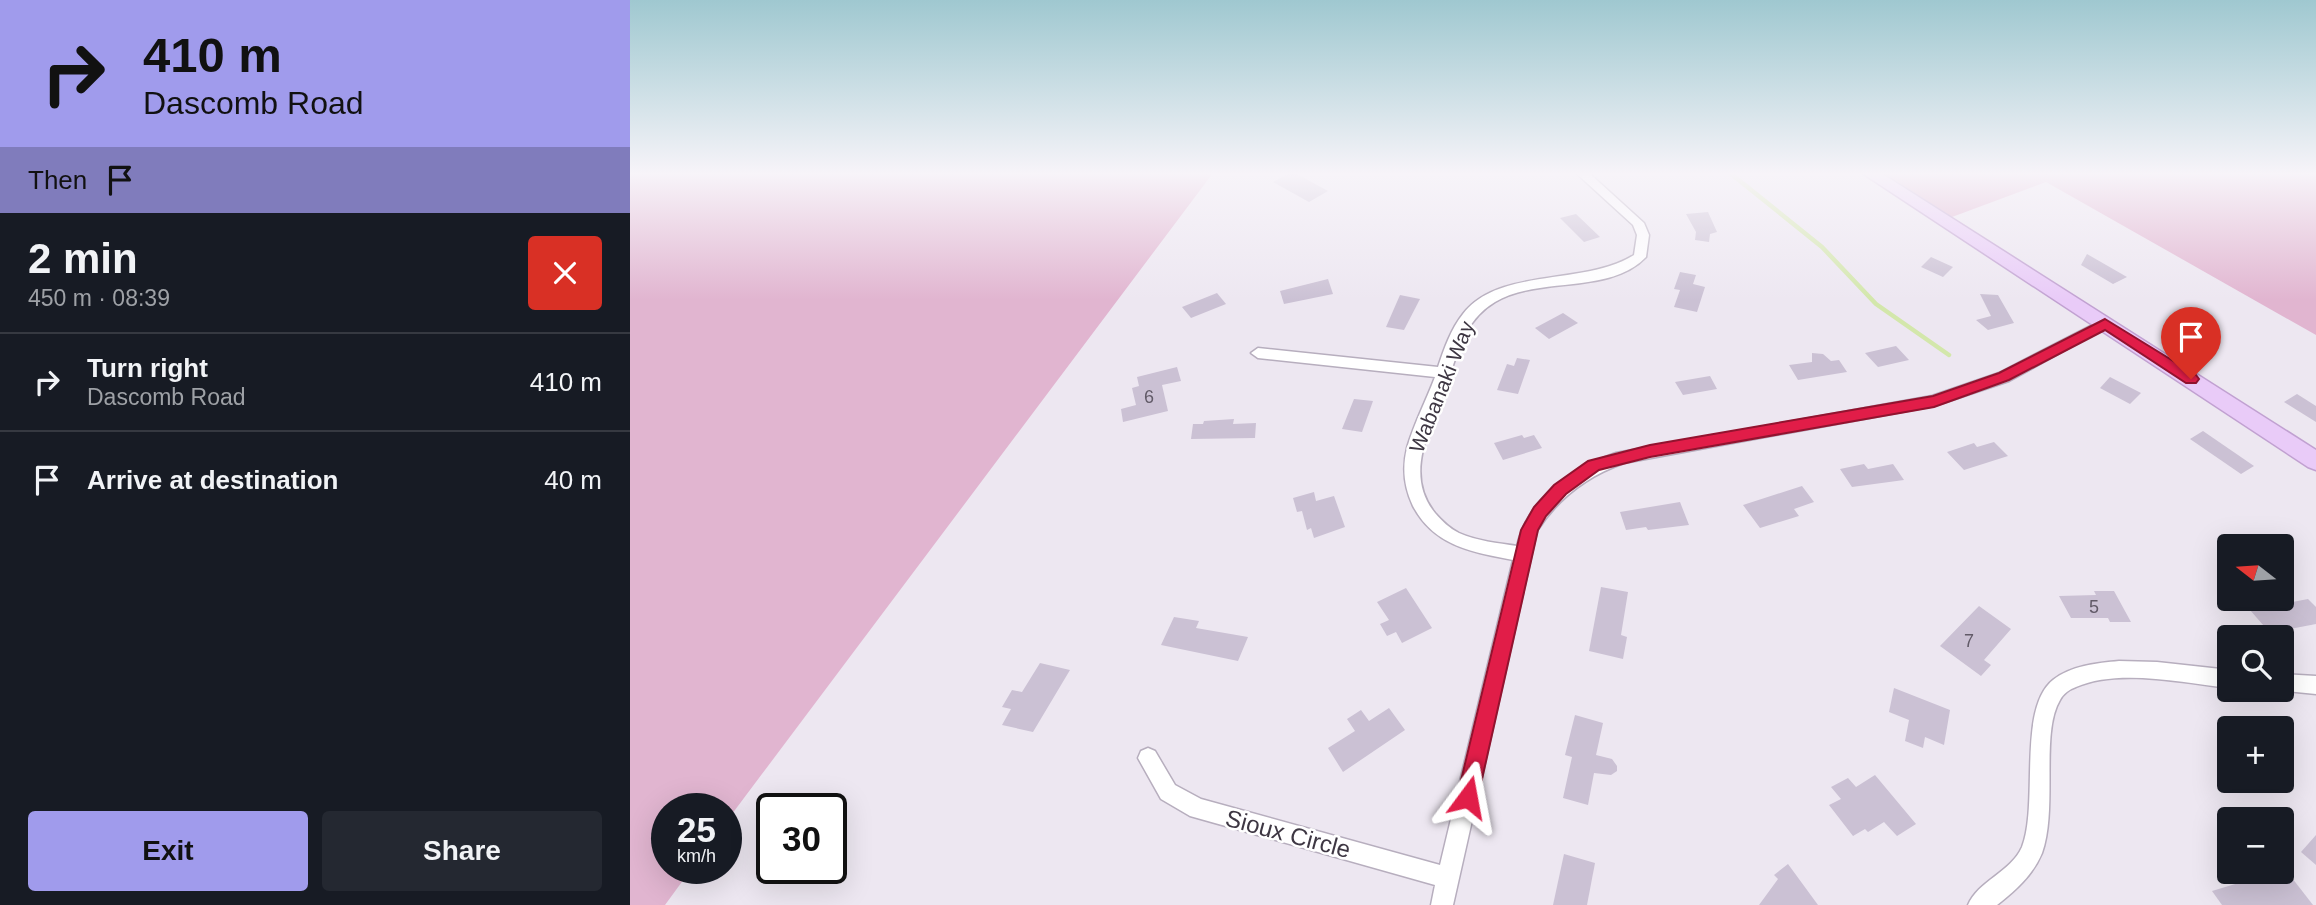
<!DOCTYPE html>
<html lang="en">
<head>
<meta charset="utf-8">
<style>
  :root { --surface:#171b24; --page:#242831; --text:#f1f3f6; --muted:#9ea1a6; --line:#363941; --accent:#a09bec }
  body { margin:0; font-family:Helvetica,sans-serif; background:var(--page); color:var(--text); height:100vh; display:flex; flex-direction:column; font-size:26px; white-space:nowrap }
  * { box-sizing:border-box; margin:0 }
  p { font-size:23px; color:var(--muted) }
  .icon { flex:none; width:38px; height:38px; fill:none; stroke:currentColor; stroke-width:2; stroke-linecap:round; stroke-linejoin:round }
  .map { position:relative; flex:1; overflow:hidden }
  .panel { display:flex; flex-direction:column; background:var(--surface); width:630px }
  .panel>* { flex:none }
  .banner { background:#a09bec; color:#111; overflow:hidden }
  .needle { width:46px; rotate:287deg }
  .fabs { position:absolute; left:1587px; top:534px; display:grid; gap:14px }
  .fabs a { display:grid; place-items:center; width:77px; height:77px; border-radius:7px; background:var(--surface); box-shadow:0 7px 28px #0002; font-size:35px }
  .speed { position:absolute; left:21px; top:793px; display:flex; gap:14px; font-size:35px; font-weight:700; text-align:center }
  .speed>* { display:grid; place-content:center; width:91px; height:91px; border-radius:50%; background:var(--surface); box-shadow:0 7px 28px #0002; line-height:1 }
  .speed small { font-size:18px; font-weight:400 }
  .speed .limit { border:4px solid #111; border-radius:10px; background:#fff; color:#111 }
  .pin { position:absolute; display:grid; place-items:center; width:60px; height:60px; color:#fff; margin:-72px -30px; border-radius:50% 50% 50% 0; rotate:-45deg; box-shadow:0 0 7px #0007 }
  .pin .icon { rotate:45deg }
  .me { position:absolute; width:77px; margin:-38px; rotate:13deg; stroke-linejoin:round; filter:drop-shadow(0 0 5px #0008) }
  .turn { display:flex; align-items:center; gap:24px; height:147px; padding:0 28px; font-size:32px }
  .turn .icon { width:91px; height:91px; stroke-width:2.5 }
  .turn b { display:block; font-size:49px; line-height:60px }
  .then { display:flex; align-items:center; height:66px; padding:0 28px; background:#0003; gap:14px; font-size:26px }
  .round { display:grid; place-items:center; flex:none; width:74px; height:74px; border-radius:7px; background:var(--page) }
  .overview { display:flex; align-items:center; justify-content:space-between; height:119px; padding:0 28px }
  h1 { font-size:42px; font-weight:600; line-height:52px }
  .cta { display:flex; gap:14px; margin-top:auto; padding:14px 28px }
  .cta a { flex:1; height:80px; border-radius:7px; background:var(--accent); color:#111; font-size:28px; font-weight:600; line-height:80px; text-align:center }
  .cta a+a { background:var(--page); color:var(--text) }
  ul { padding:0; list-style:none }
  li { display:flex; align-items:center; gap:21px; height:98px; padding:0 28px; border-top:2px solid var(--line) }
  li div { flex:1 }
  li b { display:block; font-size:26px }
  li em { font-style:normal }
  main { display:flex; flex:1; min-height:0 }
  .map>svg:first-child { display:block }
</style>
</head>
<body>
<main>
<section class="panel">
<div class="banner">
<div class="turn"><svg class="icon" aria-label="right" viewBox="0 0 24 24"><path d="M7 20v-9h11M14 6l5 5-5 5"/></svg><div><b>410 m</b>Dascomb Road</div></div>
<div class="then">Then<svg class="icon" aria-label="arrive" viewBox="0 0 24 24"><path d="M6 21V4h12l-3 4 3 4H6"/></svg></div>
</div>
<div class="overview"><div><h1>2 min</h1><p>450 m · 08:39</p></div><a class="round" style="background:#d93025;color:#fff"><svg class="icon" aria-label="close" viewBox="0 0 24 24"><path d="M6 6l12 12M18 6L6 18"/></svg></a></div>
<ul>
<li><svg class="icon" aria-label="right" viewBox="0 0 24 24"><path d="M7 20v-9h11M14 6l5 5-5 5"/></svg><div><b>Turn right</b><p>Dascomb Road</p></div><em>410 m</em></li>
<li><svg class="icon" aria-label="arrive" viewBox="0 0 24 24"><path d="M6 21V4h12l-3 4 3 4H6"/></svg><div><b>Arrive at destination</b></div><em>40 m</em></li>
</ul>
<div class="cta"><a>Exit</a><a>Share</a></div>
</section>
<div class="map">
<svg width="1686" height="905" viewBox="0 0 1686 905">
  <rect width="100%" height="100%" fill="#ede7f1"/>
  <g fill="#e1b5d0">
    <polygon points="0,173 583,173 96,822 96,808 37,808 37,868 62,868 35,905 0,905"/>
    <polygon points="1253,173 1686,173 1686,335 1416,182 1322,217"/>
  </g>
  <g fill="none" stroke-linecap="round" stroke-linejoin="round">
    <polyline stroke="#d3e7ab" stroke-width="4.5" points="1100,173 1192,247 1246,304 1319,355"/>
  </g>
  <g fill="#cbc1d4">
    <polygon points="660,173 665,173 698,191 679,202 643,182"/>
    <polygon points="1078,212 1087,232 1080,234 1079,242 1065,240 1066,232 1056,214"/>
    <polygon points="946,214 970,237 954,242 930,218"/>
    <polygon points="1457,254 1497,277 1483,284 1451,265"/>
    <polygon points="1301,257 1323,267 1313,277 1291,267"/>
    <polygon points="1050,272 1066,275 1063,284 1075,287 1067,312 1044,307 1050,290 1044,289"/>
    <polygon points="698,279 703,294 654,304 650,291"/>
    <polygon points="587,293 596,304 561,318 552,307"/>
    <polygon points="1350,294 1368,295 1384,323 1358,330 1346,320 1361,316"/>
    <polygon points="770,295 790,299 774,330 756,327"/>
    <polygon points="933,313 948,323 919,339 905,328"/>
    <polygon points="1577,334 1591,342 1578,352 1563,344"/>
    <polygon points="1266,346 1279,360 1248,367 1235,353"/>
    <polygon points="1182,353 1193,354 1201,361 1209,360 1217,372 1168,380 1159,365 1182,362"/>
    <polygon points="887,358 900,360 888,394 867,390 877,364 884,366"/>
    <polygon points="547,367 551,381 532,385 538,411 493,422 491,409 506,405 502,388 509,386 507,377"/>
    <polygon points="1080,376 1087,389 1053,395 1045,382"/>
    <polygon points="1480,377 1511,393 1500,404 1470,388"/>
    <polygon points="1667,394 1686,406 1686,422 1654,402"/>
    <polygon points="724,399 743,401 732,432 712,429"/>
    <polygon points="604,419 603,424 626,423 625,438 561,439 563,424 573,424 574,421"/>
    <polygon points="1573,431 1624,466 1611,474 1560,439"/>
    <polygon points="892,435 894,438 904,435 912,448 873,460 864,443"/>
    <polygon points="1364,442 1378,456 1334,470 1317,452 1344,443 1347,447"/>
    <polygon points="1234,464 1238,469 1263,464 1274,480 1222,487 1210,469"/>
    <polygon points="1172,486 1184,502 1164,509 1169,516 1130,528 1113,505"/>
    <polygon points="684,492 686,501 704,496 715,527 684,538 681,528 677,530 672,511 667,512 663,498"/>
    <polygon points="1050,502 1059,525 1018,530 1016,527 996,530 990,512"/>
    <polygon points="971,587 998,592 991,635 997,637 993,659 959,651"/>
    <polygon points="776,588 802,628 772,643 766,632 757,636 750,624 759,620 747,602"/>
    <polygon points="1464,591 1484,591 1501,622 1480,622 1478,618 1441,618 1429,596 1466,595"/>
    <polygon points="1678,599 1686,607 1686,624 1640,633 1620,610"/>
    <polygon points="1349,606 1381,629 1354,660 1361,665 1351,676 1310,646"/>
    <polygon points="544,617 569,621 566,628 618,637 608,661 531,645"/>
    <polygon points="410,663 440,670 403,732 372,725 381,709 372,707 382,690 392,692"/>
    <polygon points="1264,688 1320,710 1314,745 1295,737 1293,748 1275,741 1279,720 1259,712"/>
    <polygon points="759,708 775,730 713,772 698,748 725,731 717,719 731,710 739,721"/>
    <polygon points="945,715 973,723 966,755 982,759 987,766 987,771 981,775 964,773 958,805 933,798 942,757 935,755"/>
    <polygon points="1245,775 1286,824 1267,836 1254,822 1238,832 1235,829 1223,836 1199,805 1211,799 1201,787 1218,778 1226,787"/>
    <polygon points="1686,835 1686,865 1671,852"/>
    <polygon points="934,854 965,863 957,905 923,905"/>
    <polygon points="1158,864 1188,905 1129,905 1148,879 1144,875"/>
    <polygon points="1655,869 1683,905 1592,905 1582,891"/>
  </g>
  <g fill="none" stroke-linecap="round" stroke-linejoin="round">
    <g stroke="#b7aebe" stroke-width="3">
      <g id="minor">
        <path d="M 946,173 L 959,173 L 1014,223 L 1019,235 L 1016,257 C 980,295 908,276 865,302 C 833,321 827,355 816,387 C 801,427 773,474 805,513 C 812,521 819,528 829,533 C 847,541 868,543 887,546 C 898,498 941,469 986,453 L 1302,396 L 1369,373 L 1470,321 L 1475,320 L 1482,324 L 1379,381 L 1304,406 L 994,463 C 957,476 928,498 907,531 L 823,905 L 801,905 L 805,885 L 560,816 L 531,799 L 508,758 L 511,751 L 518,748 L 525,751 L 545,785 L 571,799 L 810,865 L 883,560 C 842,552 804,546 783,506 C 774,487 772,468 777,448 C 784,423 796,401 805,377 L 628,358 L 621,353 L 628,348 L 808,367 C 814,349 821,329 833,314 C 869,267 955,286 1004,255 L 1007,235 L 1003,225 Z"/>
        <path d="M 1489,661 L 1527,662 L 1600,670 L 1600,688 C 1555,683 1488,668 1446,687 C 1440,689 1433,694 1430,700 C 1410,733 1428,808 1412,853 C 1403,875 1385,891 1367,905 L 1338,905 C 1348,881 1381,872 1392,847 C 1409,804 1387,709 1423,680 C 1440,666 1467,663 1489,661 Z"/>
        <polygon points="1652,674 1686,676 1686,694 1646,690 1652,690"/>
      </g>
    </g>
    <g stroke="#c1a1d1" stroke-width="3">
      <polygon id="secondary" points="1232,173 1251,173 1686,450 1686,470 1678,467"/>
    </g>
    <use href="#minor" fill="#fff" fill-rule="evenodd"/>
    <use href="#secondary" fill="#e9cbf8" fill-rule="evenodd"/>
  </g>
  <linearGradient id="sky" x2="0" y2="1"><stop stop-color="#9fc8d0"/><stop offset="0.58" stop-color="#f7f4f9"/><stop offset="1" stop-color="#f7f4f9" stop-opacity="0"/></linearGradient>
  <rect width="1686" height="300" fill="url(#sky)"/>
  <polygon fill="#e11d48" stroke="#92132f" stroke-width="2" points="1475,319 1566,375 1569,379 1566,383 1556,383 1475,330 1379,380 1304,407 1020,457 969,470 936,494 916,516 908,530 848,797 845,804 838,807 830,804 827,797 891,530 904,507 924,485 958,461 1020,445 1303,396 1369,373"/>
  <g text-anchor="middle" stroke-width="5" stroke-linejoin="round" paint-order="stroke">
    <g font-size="18" fill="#615a67">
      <text x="519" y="403">6</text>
      <text x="1464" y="613">5</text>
      <text x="1339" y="647">7</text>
    </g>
    <g font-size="21" fill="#3e3743" stroke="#fff">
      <text transform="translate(812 387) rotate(-68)" y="7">Wabanaki Way</text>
    </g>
    <g font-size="24" fill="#3e3743" stroke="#fff">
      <text transform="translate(658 834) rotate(15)" y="8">Sioux Circle</text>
    </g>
  </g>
</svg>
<div class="fabs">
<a><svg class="needle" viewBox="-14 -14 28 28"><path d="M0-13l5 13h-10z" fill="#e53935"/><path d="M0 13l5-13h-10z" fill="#9ea1a6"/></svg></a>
<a><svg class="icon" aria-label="search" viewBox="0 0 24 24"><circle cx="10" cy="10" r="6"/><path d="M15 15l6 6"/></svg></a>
<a>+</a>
<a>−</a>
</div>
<div class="speed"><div>25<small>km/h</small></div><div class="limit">30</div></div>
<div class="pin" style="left:1561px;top:379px;background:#d93025"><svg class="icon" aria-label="arrive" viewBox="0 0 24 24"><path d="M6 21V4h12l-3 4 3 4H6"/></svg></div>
<svg class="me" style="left:838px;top:797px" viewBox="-20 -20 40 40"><path d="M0-17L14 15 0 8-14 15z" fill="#e11d48" stroke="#fff" stroke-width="4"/></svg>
</div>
</main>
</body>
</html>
